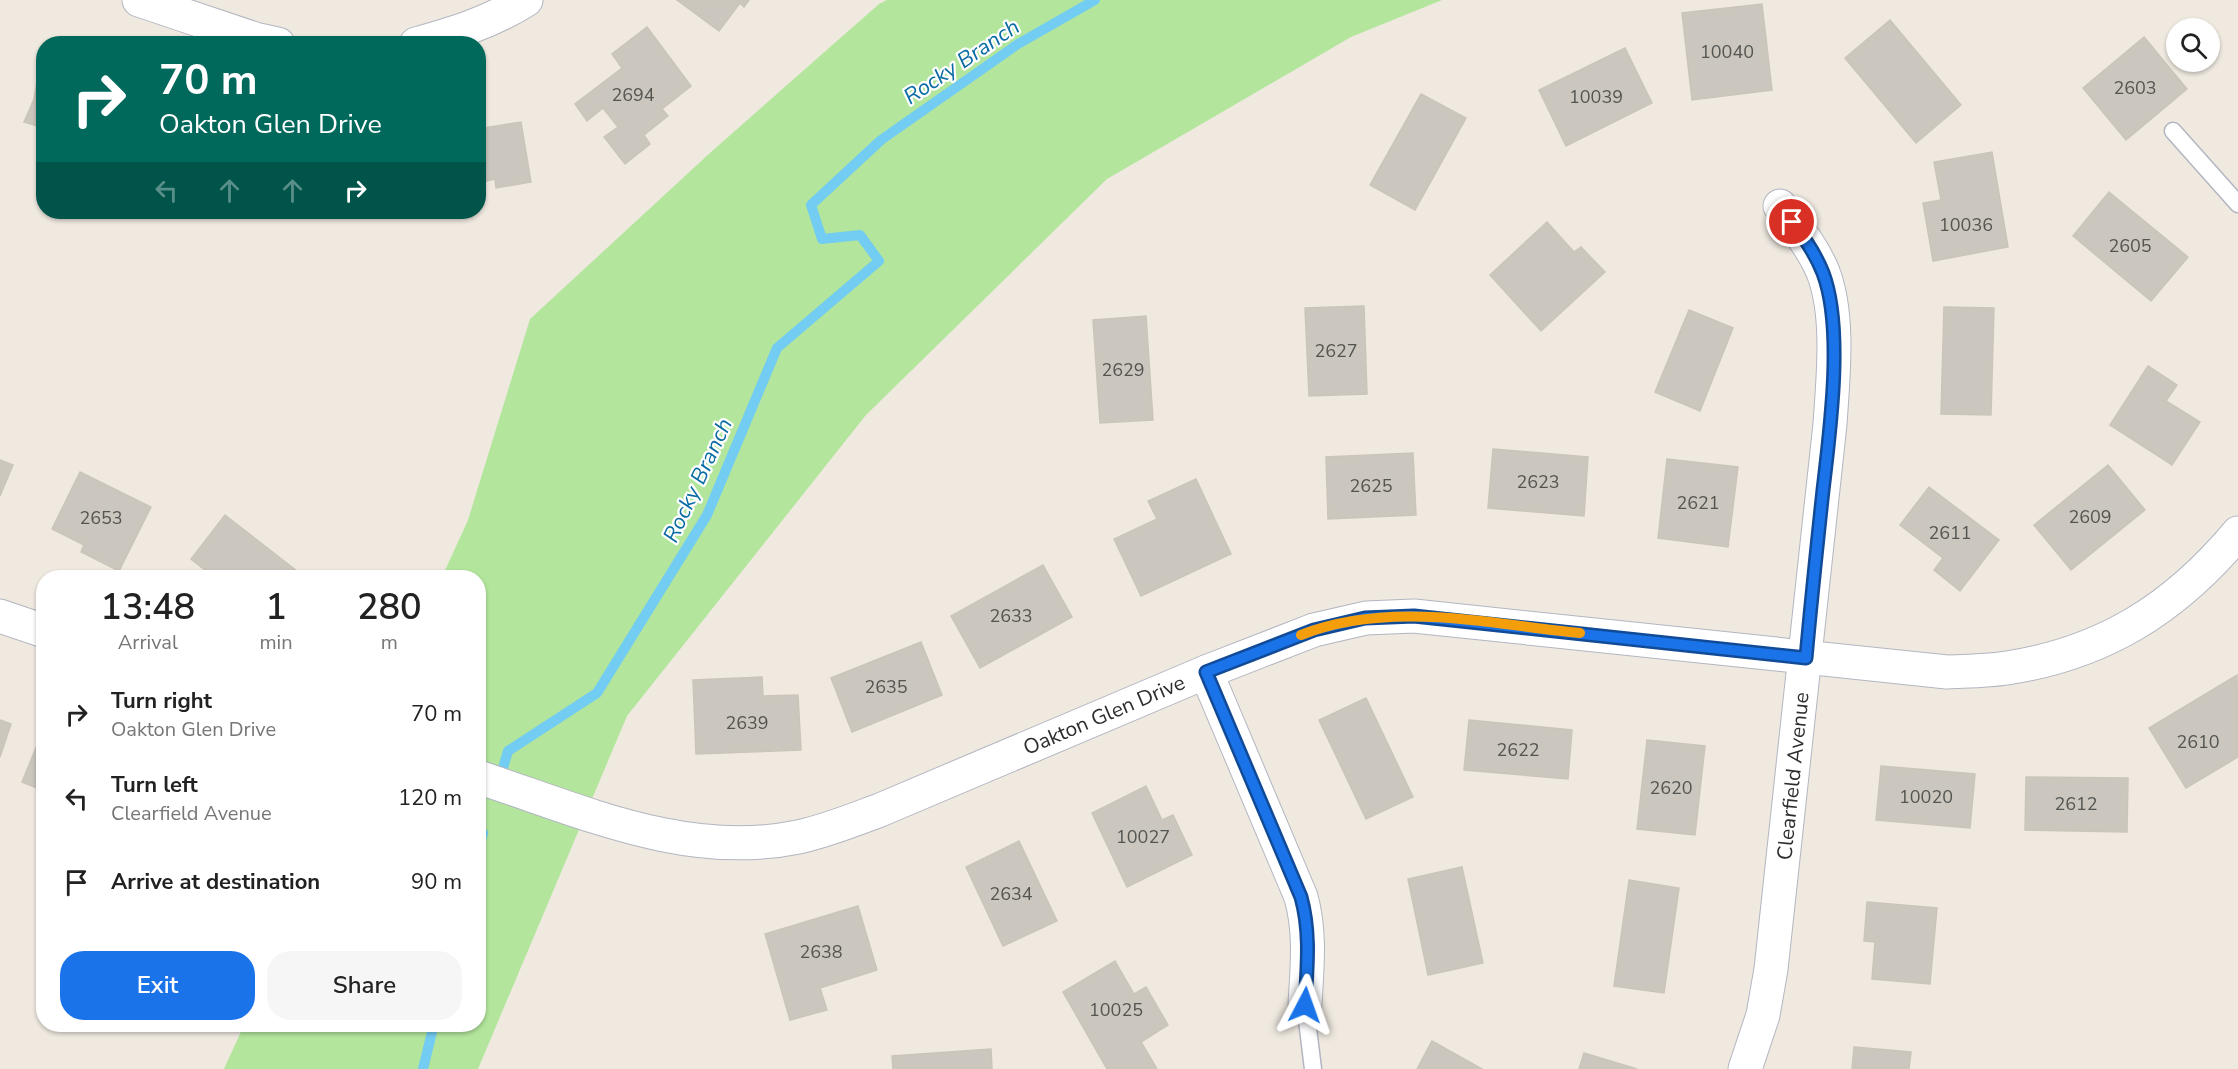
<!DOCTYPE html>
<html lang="en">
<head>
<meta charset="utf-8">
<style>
  :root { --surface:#fff; --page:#f6f6f6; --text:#222; --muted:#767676; --accent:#1a73e8 }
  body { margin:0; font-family:"Nunito Sans",sans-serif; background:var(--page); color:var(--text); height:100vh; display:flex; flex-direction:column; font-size:22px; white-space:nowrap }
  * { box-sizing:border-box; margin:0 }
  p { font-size:20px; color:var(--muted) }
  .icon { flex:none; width:33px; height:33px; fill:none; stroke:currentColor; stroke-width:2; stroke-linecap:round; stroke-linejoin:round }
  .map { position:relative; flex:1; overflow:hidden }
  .details { position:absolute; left:36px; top:570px; width:450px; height:462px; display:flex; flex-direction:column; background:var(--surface); border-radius:24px; box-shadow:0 2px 4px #0004 }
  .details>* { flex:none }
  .hud { position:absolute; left:36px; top:36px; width:450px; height:183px; border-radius:24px; box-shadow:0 2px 4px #0004; background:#00695c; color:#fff; overflow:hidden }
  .buttons { position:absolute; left:2166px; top:18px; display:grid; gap:12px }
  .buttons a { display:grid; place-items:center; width:54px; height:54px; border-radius:50%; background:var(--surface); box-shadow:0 2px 4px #0004; font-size:30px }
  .pin { position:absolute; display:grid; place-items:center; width:51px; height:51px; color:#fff; margin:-26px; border:3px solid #fff; border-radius:50%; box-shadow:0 2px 6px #0007 }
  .me { position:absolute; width:66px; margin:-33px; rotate:4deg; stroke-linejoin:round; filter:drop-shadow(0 0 4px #0008) }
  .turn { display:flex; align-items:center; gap:21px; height:126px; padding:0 24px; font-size:27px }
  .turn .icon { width:78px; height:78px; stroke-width:2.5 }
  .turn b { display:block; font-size:42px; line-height:51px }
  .lanes { display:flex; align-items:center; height:57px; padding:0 24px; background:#0003; justify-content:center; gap:30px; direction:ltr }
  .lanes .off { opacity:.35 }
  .eta { display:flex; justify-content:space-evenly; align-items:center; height:102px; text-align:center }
  .eta b { font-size:36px; font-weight:600; line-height:42px }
  .primary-button { display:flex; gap:12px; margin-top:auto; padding:12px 24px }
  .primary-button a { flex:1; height:69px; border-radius:24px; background:var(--accent); color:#fff; font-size:24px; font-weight:600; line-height:69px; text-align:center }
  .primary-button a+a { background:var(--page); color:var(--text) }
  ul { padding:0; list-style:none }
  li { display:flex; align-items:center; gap:18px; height:84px; padding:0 24px }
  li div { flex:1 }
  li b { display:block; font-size:22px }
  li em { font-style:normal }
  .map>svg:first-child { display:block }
</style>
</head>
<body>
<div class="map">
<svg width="2238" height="1069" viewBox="0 0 2238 1069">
  <rect width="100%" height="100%" fill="#efe9e0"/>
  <polygon fill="#b3e69c" points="887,0 1442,0 1351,37 1107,179 866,415 627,716 478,1069 224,1069 244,1025 478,1024 478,578 442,577 468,520 530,319 711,152 879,4"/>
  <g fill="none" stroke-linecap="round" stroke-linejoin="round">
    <g stroke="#73ccf1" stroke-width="10">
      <polyline points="499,782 508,751 597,693 707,515 777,348 879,261 860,235 822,239 811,205 881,140 1018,44 1095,0"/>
      <polyline points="478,850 483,833"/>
      <polyline points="423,1069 434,1024"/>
    </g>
  </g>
  <g fill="#cbc7be" stroke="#cbc5b9" stroke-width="1.5">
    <polygon points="677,0 749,0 744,7 740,3 719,31"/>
    <polygon points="1762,4 1772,90 1692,100 1682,13"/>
    <polygon points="1890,20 1961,105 1916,143 1845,58"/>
    <polygon points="647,27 691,86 662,109 668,116 644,135 650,144 625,164 604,137 618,127 603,108 587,121 575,104 622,68 612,54"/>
    <polygon points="2144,37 2187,89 2126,140 2083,88"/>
    <polygon points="1625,48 1652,103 1566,146 1539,90"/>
    <polygon points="40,65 44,67 44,128 24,122 34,99"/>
    <polygon points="1421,94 1466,118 1415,210 1370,185"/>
    <polygon points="521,122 531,182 496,188 495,179 478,183 478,129"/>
    <polygon points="1992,152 2008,247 1933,261 1923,203 1941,200 1934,162"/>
    <polygon points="2109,192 2188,257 2151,301 2073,236"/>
    <polygon points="1547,222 1574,252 1581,247 1605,272 1541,331 1490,275"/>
    <polygon points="1364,306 1367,394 1309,396 1305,308"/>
    <polygon points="1944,307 1994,308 1991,415 1941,414"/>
    <polygon points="1689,310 1733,328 1700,411 1655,392"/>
    <polygon points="1146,316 1153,420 1100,423 1093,320"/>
    <polygon points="2148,366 2177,385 2166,401 2200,422 2172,465 2110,425"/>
    <polygon points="1493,449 1588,457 1584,516 1488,508"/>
    <polygon points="1413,453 1416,515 1328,519 1326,457"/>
    <polygon points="1667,459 1738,467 1728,547 1658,538"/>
    <polygon points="0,460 13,465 0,496"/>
    <polygon points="2108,465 2145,510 2071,570 2034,525"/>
    <polygon points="80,472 151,507 119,571 81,552 84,545 52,529"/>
    <polygon points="1196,479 1231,554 1141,596 1114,539 1157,519 1148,501"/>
    <polygon points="1929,487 1999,540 1960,591 1934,570 1943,558 1900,525"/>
    <polygon points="225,515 302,575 300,578 215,578 191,559"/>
    <polygon points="1043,565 1072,617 980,668 951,616"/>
    <polygon points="921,642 942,695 852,732 831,678"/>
    <polygon points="2237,675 2238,757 2186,788 2149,728"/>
    <polygon points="762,677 763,696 798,695 801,750 696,754 693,680"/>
    <polygon points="1366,698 1413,797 1366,819 1319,720"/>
    <polygon points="0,720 11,724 0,757"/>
    <polygon points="1469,720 1572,730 1568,779 1464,770"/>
    <polygon points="44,728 44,791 22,782"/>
    <polygon points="1647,740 1705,746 1695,835 1637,829"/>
    <polygon points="1881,766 1975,774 1970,828 1876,820"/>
    <polygon points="2026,777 2128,778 2127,832 2025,830"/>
    <polygon points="1146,786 1162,820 1173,815 1192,855 1127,887 1092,813"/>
    <polygon points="1019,841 1057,921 1003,946 966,867"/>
    <polygon points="1462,867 1483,963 1428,975 1408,879"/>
    <polygon points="1629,880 1679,888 1664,993 1614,986"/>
    <polygon points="1867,902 1937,908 1930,984 1872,979 1875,942 1864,941"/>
    <polygon points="858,906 877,970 820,988 827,1010 790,1020 765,934"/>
    <polygon points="1115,961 1134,994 1146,987 1168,1025 1141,1042 1157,1069 1107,1069 1063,992"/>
    <polygon points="1432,1041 1482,1069 1417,1069"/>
    <polygon points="1854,1047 1911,1052 1909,1069 1852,1069"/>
    <polygon points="991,1049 992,1069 893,1069 892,1056"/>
    <polygon points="1584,1053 1637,1069 1579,1069"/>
  </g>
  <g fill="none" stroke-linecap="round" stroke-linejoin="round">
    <g stroke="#b3b6c1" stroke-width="19">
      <g id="service">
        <polyline points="2173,131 2238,204"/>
        <polyline points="1305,1004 1313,1069"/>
      </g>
    </g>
    <g stroke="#b3b6c1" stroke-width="35">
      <g id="minor">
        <polyline points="139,0 255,39 278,44"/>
        <path d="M 416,44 C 455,33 491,22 526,0"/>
        <polyline points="0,616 44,631"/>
        <path d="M 1206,672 L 1301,897 C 1311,933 1307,968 1305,1004"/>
        <path d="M 478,777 C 582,811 687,860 798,837 C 826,831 853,820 880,810 L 1206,672 L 1314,630 L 1366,618 L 1414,616 L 1947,672 C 1967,671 1988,671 2007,668 C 2105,653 2175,608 2238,533"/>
        <path d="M 1745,1069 L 1763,1015 L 1771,969 L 1830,424 C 1833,378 1840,316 1823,272 C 1813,248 1796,227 1780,206"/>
      </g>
    </g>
    <use href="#service" stroke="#fff" stroke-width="16"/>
    <use href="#minor" stroke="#fff" stroke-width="33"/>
  </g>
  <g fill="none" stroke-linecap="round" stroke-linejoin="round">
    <g stroke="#114b97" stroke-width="15">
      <path id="route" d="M 1305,1005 C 1307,968 1311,933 1301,897 L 1206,672 L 1314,630 L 1365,618 L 1414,616 L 1806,658 C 1811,602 1817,546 1823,490 C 1830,431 1844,328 1823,273 C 1816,255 1804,237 1792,222"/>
    </g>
    <use href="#route" stroke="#1a73e8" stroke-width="10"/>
    <path stroke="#f59e0b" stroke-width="10" d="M 1301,635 C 1390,600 1488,624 1580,633"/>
  </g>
  <g text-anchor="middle" stroke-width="4.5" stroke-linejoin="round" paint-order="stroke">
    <g font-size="18" fill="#545451">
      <text x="1727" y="58">10040</text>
      <text x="2135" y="94">2603</text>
      <text x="633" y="101">2694</text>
      <text x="1596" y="103">10039</text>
      <text x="1966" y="231">10036</text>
      <text x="2130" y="252">2605</text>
      <text x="1336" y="357">2627</text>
      <text x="1123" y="376">2629</text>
      <text x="1538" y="488">2623</text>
      <text x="1371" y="492">2625</text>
      <text x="1698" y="509">2621</text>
      <text x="2090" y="523">2609</text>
      <text x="101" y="524">2653</text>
      <text x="1950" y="539">2611</text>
      <text x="1011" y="622">2633</text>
      <text x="886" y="693">2635</text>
      <text x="747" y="729">2639</text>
      <text x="2198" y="748">2610</text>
      <text x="1518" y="756">2622</text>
      <text x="1671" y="794">2620</text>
      <text x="1926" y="803">10020</text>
      <text x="2076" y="810">2612</text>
      <text x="1143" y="843">10027</text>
      <text x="1011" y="900">2634</text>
      <text x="821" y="958">2638</text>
      <text x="1116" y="1016">10025</text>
    </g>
    <g font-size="21" fill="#2d2d2d" stroke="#fff">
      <text transform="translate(1104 715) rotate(-23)" y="7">Oakton Glen Drive</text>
      <text transform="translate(1793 776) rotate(-84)" y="7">Clearfield Avenue</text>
    </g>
    <g font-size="22" font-style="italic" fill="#0b6ba4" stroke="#fff">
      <text transform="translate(961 61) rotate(-34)" y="8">Rocky Branch</text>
      <text transform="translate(697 480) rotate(-65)" y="8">Rocky Branch</text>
    </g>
  </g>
</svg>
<div class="buttons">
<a><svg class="icon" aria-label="search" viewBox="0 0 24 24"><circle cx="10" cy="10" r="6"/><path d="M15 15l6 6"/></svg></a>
</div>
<div class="pin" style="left:1792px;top:222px;background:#d93025"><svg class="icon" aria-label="arrive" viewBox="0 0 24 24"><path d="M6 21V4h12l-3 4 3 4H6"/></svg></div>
<svg class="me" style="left:1305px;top:1005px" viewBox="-20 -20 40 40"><path d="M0-17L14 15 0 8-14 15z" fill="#1a73e8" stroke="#fff" stroke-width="4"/></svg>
<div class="hud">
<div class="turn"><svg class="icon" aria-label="right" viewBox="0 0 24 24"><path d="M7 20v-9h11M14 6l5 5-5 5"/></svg><div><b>70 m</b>Oakton Glen Drive</div></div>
<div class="lanes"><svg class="icon off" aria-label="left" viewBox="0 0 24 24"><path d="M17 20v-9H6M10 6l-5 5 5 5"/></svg><svg class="icon off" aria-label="ahead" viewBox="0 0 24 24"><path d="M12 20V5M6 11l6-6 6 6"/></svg><svg class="icon off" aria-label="ahead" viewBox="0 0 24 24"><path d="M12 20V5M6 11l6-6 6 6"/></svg><svg class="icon" aria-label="right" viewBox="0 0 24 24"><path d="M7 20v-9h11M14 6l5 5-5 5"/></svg></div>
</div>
<section class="details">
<div class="eta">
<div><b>13:48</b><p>Arrival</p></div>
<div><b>1</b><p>min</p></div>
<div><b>280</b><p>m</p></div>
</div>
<ul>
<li><svg class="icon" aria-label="right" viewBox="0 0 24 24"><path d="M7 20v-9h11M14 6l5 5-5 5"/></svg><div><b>Turn right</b><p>Oakton Glen Drive</p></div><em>70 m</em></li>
<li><svg class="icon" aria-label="left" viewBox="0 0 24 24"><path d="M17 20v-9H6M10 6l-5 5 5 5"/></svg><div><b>Turn left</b><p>Clearfield Avenue</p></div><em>120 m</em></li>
<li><svg class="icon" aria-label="arrive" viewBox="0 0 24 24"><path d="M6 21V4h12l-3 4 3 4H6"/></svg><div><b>Arrive at destination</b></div><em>90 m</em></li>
</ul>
<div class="primary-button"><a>Exit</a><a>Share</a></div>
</section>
</div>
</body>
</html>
